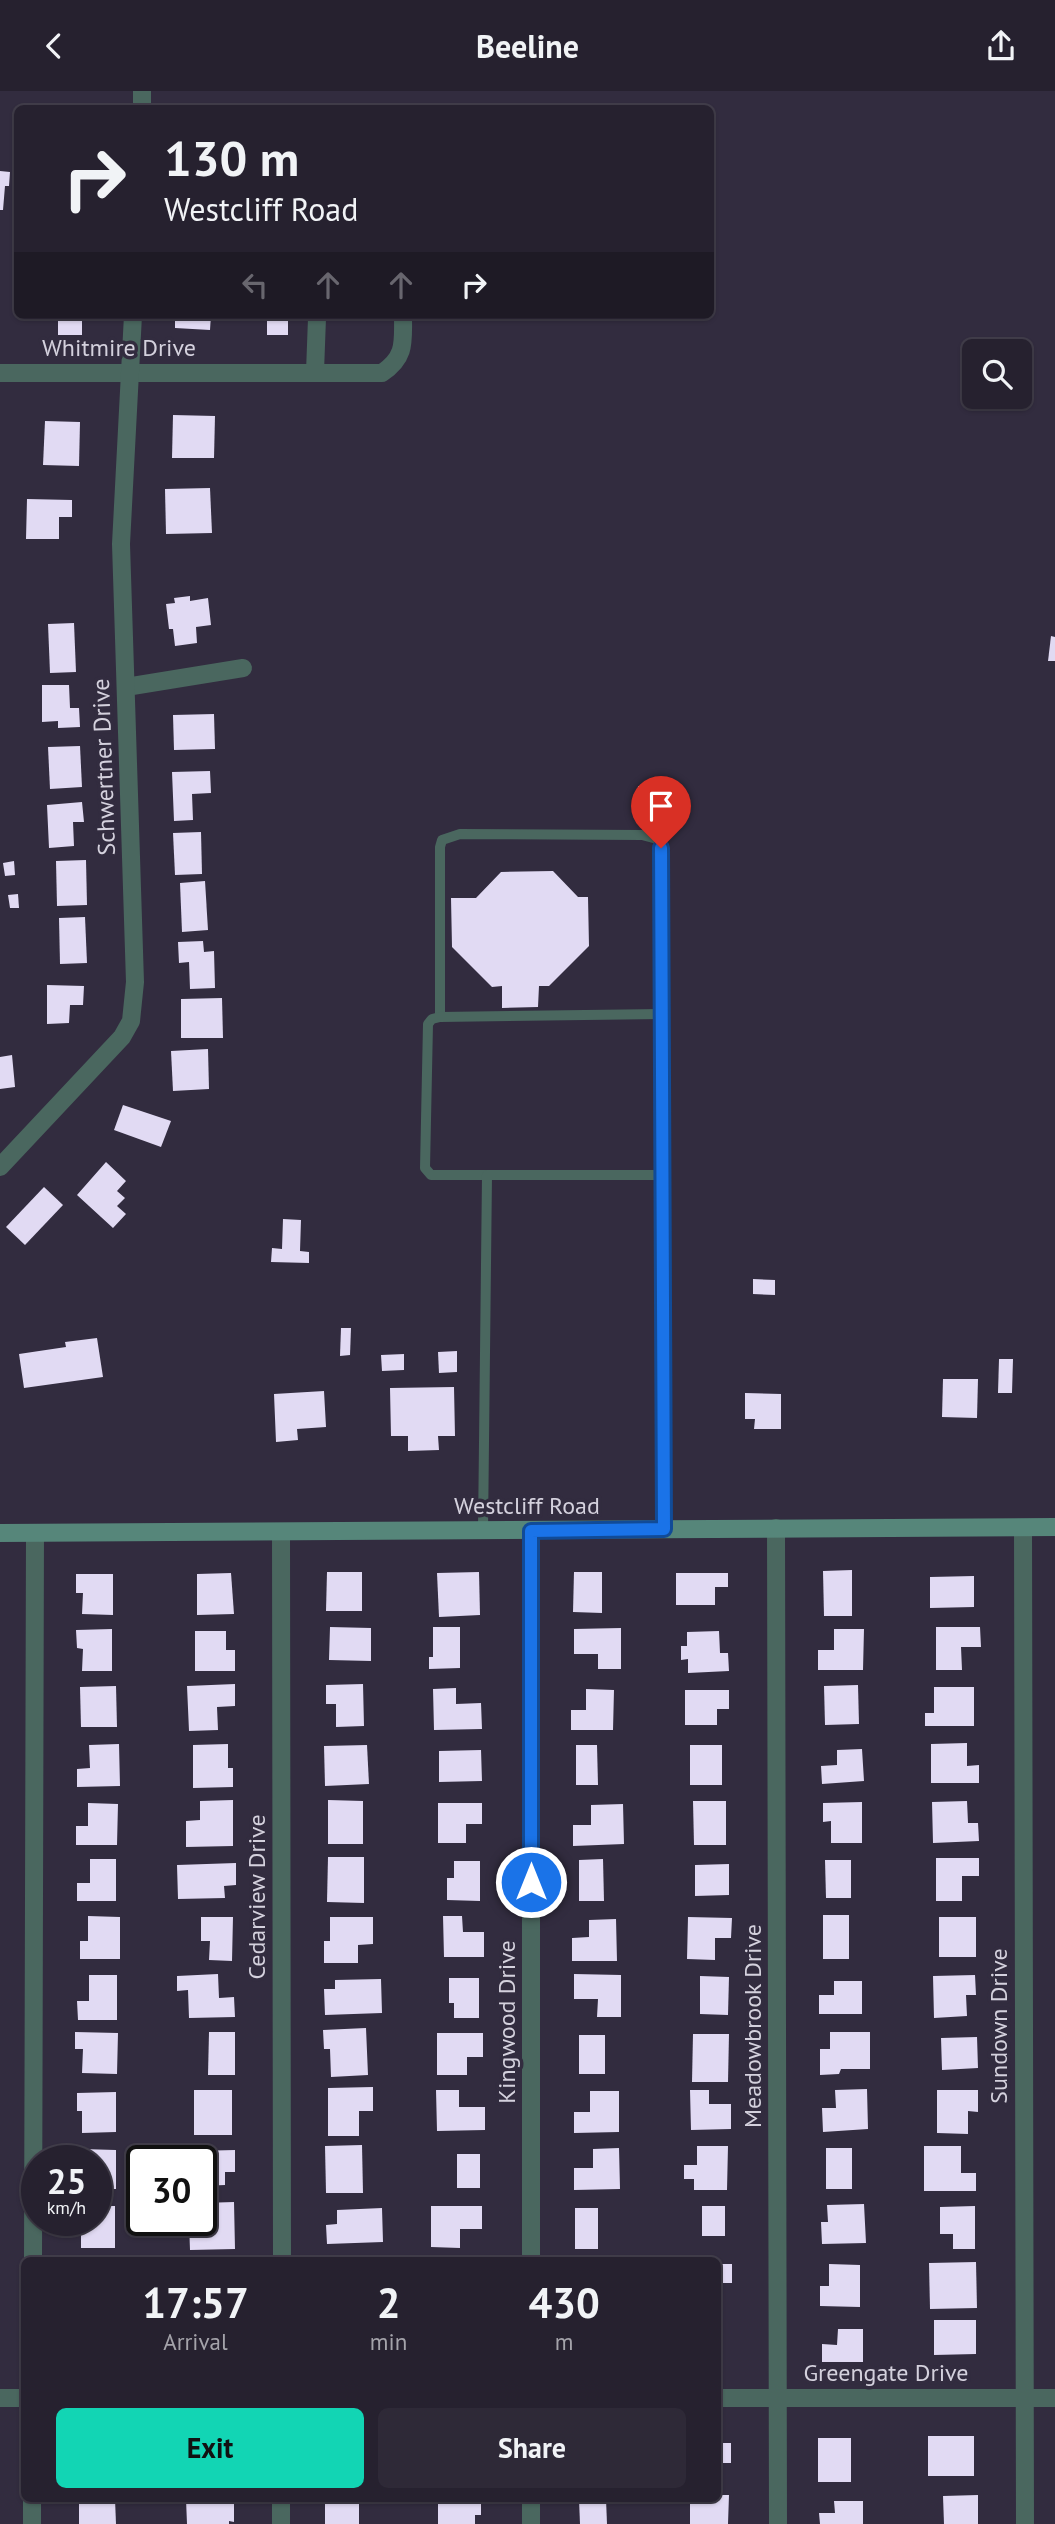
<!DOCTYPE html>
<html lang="en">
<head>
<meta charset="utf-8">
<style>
  :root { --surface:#26212f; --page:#2e2937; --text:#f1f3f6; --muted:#a4a3aa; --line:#423e4b; --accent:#12d5b4 }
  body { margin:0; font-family:"PT Sans",sans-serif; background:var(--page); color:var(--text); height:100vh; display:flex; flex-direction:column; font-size:26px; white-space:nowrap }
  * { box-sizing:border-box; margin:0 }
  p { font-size:23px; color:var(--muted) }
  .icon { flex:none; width:38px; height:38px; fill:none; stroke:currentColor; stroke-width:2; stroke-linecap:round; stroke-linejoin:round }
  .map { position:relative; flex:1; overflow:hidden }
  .panel { position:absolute; left:21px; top:2166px; width:700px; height:245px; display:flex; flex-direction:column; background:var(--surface); border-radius:10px; box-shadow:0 2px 5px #0004,0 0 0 2px var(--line) }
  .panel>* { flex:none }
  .hud { position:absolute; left:14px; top:14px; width:700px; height:214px; border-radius:10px; box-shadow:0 2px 5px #0004,0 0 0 2px var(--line); background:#26212f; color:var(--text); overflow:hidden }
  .controls { position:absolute; left:962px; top:248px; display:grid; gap:14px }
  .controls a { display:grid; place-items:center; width:70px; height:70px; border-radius:10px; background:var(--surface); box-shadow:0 2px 5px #0004,0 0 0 2px var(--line); font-size:35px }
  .speed { position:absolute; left:21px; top:2054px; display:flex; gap:14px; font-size:35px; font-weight:700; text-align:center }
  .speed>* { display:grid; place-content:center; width:91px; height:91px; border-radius:50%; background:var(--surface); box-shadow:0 2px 5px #0004,0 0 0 2px var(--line); line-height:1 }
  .speed small { font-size:18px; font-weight:400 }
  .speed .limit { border:4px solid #111; border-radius:10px; background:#fff; color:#111 }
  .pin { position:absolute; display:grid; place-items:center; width:60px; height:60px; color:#fff; margin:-72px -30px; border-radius:50% 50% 50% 0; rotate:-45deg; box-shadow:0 0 7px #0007 }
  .pin .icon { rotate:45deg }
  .me { position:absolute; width:77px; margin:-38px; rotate:0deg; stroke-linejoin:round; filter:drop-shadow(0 0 5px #0008) }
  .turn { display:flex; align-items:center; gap:24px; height:147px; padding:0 35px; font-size:32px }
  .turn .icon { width:91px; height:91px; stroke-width:2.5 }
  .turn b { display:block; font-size:49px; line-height:60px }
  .lanes { display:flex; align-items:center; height:66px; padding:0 35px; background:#0003; justify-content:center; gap:35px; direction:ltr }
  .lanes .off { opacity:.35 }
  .eta { display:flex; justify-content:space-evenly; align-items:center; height:119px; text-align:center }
  .eta b { font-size:42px; font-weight:700; line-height:49px }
  .primary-button { display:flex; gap:14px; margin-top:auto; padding:14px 35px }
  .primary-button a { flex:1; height:80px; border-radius:10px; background:var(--accent); color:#111; font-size:28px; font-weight:700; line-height:80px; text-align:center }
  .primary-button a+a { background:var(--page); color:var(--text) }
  header { display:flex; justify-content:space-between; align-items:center; height:91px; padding:0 35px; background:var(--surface); font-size:32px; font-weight:700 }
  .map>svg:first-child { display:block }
</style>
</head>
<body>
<header><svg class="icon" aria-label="back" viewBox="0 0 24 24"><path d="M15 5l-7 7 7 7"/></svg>Beeline<svg class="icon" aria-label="share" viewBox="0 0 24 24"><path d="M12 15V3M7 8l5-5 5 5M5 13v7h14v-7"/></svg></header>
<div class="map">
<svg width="1055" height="2433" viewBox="0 0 1055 2433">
  <rect width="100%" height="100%" fill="#322c3f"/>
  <g fill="#e1daf3">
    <polygon points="187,13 230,15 229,18 186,18"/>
    <polygon points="0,80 10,81 9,95 5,95 3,119 0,119"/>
    <rect x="58" y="224" width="24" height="20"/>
    <polygon points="175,224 211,224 210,239 175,237"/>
    <rect x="267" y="224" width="21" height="20"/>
    <polygon points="173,324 215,325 214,367 172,367"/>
    <polygon points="45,330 80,331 79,375 43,374"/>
    <polygon points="210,397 212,442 166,443 165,398"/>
    <polygon points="27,408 72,409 72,426 59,426 59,448 26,448"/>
    <polygon points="190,505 190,510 208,507 211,534 196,536 197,552 175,555 173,538 169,538 166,513 175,512 174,507"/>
    <polygon points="74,532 76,581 50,582 48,533"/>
    <polygon points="1051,545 1055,546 1055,570 1048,570"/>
    <polygon points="42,594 69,594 70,617 79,617 80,636 58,637 58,630 42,631"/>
    <polygon points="214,623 215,658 174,659 173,624"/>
    <polygon points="80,655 82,696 50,698 48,656"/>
    <polygon points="210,680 211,702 192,703 193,729 174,730 172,681"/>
    <polygon points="638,695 658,695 657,712 637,712"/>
    <polygon points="82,711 84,731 73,731 74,755 49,757 47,714"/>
    <polygon points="201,741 202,783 175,784 173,742"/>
    <polygon points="86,769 87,814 57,815 56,770"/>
    <polygon points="14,770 15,784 5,785 3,772"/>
    <polygon points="553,780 578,806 588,806 589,855 549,895 539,895 538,916 502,917 502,895 492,896 452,856 451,807 476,807 501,781"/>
    <polygon points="205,790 208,839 182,841 180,792"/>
    <polygon points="18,803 19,817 10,817 8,804"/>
    <polygon points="85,826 87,872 60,873 59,827"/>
    <polygon points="203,850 204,861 214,860 215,897 190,898 189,871 179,872 178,851"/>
    <polygon points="47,894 84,895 83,914 70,914 69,932 47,933"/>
    <polygon points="222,907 223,947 181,947 181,908"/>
    <polygon points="208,958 209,998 173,1000 171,960"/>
    <polygon points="12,964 15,996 0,998 0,966"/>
    <polygon points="123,1014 171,1030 161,1056 114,1039"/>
    <polygon points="106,1071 126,1090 117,1100 125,1107 117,1115 126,1123 113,1137 77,1104"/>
    <polygon points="44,1096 63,1114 25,1154 6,1136"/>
    <polygon points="283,1128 301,1129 300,1160 309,1161 309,1172 271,1171 272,1157 282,1158"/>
    <polygon points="753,1188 775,1189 775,1204 753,1203"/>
    <polygon points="341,1237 351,1237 350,1264 340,1265"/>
    <polygon points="97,1247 103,1286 24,1297 19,1263 66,1256 65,1251"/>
    <polygon points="457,1260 457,1281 439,1282 438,1261"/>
    <polygon points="404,1263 404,1279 382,1280 381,1264"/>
    <polygon points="999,1268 1013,1268 1012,1302 998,1302"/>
    <polygon points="943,1288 978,1288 977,1327 942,1326"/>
    <polygon points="454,1296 455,1345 438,1345 439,1359 408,1360 408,1345 391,1345 390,1297"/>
    <polygon points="324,1300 326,1336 297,1338 298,1349 276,1351 274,1303"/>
    <polygon points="745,1302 781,1303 781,1338 754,1338 755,1328 745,1328"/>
    <polygon points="852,1479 852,1525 824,1525 823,1480"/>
    <polygon points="327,1481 362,1481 362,1520 326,1520"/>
    <polygon points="479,1481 480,1524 439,1526 437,1482"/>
    <polygon points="574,1481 602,1481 602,1522 573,1521"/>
    <polygon points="231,1482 234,1523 197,1524 197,1483"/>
    <polygon points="676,1482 728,1482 728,1496 715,1496 715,1514 676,1514"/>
    <polygon points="76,1483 113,1483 113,1524 82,1523 83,1502 76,1502"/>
    <polygon points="974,1485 974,1516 930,1517 930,1486"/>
    <polygon points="330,1536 371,1537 371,1570 329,1569"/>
    <polygon points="433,1536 460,1536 460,1577 429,1578 429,1566 433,1566"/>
    <polygon points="936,1536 980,1536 981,1556 961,1556 962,1579 936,1579"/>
    <polygon points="621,1537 621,1578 598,1578 598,1563 574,1563 574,1538"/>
    <polygon points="112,1538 112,1580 82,1580 83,1558 77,1557 76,1539"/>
    <polygon points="834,1538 864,1538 863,1579 818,1579 818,1559 834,1559"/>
    <polygon points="195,1540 226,1540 226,1559 235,1559 235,1580 195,1580"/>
    <polygon points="719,1540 720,1562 728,1562 729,1580 688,1582 688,1568 681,1569 681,1555 687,1555 687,1541"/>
    <polygon points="235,1593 235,1615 217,1616 218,1639 189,1640 187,1595"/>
    <polygon points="363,1593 364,1635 336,1636 336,1613 326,1613 326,1594"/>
    <polygon points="858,1594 859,1633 825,1634 824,1595"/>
    <polygon points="116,1595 117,1636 81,1636 80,1596"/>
    <polygon points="934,1596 974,1596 974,1635 925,1635 925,1622 934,1622"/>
    <polygon points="456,1597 456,1613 481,1612 482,1638 434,1639 433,1598"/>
    <polygon points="586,1598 614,1599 613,1639 571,1639 571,1619 586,1619"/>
    <polygon points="685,1599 729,1599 729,1618 717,1618 717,1634 685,1634"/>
    <polygon points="967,1652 967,1675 979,1674 979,1692 931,1692 931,1653"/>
    <polygon points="119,1653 120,1695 77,1696 77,1678 90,1677 89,1654"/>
    <polygon points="228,1653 228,1677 233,1677 233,1696 193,1697 193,1654"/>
    <polygon points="367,1654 369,1693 325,1695 324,1655"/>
    <polygon points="576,1654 597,1654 598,1694 576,1694"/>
    <rect x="690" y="1654" width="32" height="40"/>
    <polygon points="862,1658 864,1690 822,1693 821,1675 837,1674 837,1659"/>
    <polygon points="481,1659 482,1690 439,1691 439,1660"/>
    <polygon points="233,1709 233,1755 186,1756 186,1730 200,1729 200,1710"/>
    <polygon points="328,1709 363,1710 363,1753 328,1753"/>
    <polygon points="693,1710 726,1710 726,1754 694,1754"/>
    <polygon points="967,1710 968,1732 978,1732 979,1750 933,1752 932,1711"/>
    <polygon points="862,1711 862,1752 831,1752 831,1730 823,1731 823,1712"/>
    <polygon points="88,1712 118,1713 117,1754 76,1754 76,1735 88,1735"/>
    <polygon points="438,1712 482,1712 482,1733 466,1733 466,1752 438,1752"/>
    <polygon points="623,1713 624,1753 573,1755 573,1734 591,1734 591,1714"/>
    <polygon points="328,1766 364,1766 364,1812 327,1811"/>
    <polygon points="936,1767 979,1767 979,1785 962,1785 962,1810 936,1810"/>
    <polygon points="90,1768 116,1768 116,1810 77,1810 77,1792 90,1792"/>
    <polygon points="603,1768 604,1810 579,1810 579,1769"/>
    <polygon points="825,1769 851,1769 851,1807 826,1807"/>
    <polygon points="454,1770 480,1770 480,1810 447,1809 447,1787 454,1787"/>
    <polygon points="236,1772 236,1794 224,1795 225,1807 178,1808 177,1774"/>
    <polygon points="729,1773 729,1804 695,1805 695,1774"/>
    <rect x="823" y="1824" width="26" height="44"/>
    <polygon points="88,1825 120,1826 120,1868 80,1868 80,1850 88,1850"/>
    <polygon points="443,1825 462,1825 463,1841 484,1841 484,1866 444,1866"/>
    <polygon points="201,1826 233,1826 232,1870 209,1869 210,1850 201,1850"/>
    <polygon points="330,1826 373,1826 373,1853 358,1854 358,1872 324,1872 324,1850 330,1850"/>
    <polygon points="688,1826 732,1827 731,1847 715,1847 715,1869 687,1868"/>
    <rect x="939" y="1826" width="37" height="40"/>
    <polygon points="616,1828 617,1870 572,1870 572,1847 589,1846 589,1829"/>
    <polygon points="218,1883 219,1907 234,1906 235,1926 189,1927 188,1899 177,1900 177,1885"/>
    <polygon points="574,1883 621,1884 621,1926 597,1926 598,1908 574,1908"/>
    <polygon points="89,1884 117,1884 117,1929 78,1929 77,1910 89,1910"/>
    <polygon points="975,1884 976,1904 966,1904 967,1925 934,1927 933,1885"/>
    <polygon points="700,1885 729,1886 728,1924 700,1923"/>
    <polygon points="449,1887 479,1887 479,1927 454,1927 454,1912 449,1912"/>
    <polygon points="381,1888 382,1922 325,1924 324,1898 335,1898 335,1889"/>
    <polygon points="834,1890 862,1890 862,1923 819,1923 819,1904 834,1904"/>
    <polygon points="366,1937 368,1984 331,1986 330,1958 324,1958 323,1939"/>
    <polygon points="75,1941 118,1942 117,1983 82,1982 83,1958 75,1958"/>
    <polygon points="209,1941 235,1941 235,1984 208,1984"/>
    <polygon points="830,1941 870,1941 870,1978 841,1978 839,1983 820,1984 820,1958 830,1958"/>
    <polygon points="437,1942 483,1942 483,1966 467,1966 467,1984 437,1984"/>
    <polygon points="693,1943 729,1943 728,1991 692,1991"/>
    <rect x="579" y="1944" width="26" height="39"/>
    <polygon points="977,1946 978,1977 942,1979 941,1947"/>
    <polygon points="373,1996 373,2020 359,2020 359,2045 328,2045 328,1997"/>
    <polygon points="867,1998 868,2038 823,2041 822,2017 836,2017 835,1999"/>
    <rect x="194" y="1999" width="38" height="45"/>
    <polygon points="436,1999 459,1999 459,2016 485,2016 485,2039 437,2040"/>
    <polygon points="690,1999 709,1999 709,2013 731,2013 731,2038 691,2039"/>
    <polygon points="937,1999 978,1999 978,2021 968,2020 968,2043 937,2042"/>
    <polygon points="590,2000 619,2000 619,2041 574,2042 574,2021 590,2021"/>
    <polygon points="116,2001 116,2041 82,2042 82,2020 77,2020 77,2002"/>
    <polygon points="362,2054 363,2102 326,2102 325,2055"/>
    <polygon points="697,2055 728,2055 727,2099 694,2099 694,2088 684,2088 684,2074 697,2074"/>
    <polygon points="924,2055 961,2055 961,2082 976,2082 976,2100 924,2100"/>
    <polygon points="619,2057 620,2098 574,2099 574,2077 593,2077 593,2058"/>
    <rect x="826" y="2057" width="26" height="41"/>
    <polygon points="82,2058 116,2059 116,2098 96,2098 96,2070 82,2070"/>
    <polygon points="235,2059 235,2081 225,2081 225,2094 201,2095 201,2070 194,2070 194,2060"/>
    <rect x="457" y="2063" width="23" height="34"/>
    <polygon points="234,2111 235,2158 190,2159 189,2132 202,2132 202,2112"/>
    <polygon points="864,2113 866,2152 822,2153 821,2131 828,2131 827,2114"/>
    <polygon points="96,2115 115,2115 115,2157 81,2157 81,2135 77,2135 77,2130 96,2130"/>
    <polygon points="431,2115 482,2115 482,2138 460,2138 460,2157 431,2156"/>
    <rect x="702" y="2115" width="23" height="30"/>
    <polygon points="975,2115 975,2158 953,2158 953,2143 940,2143 940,2116"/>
    <polygon points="382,2117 383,2151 327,2153 326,2134 337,2133 337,2119"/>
    <rect x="575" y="2117" width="23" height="41"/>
    <polygon points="976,2171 977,2217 930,2218 929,2172"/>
    <rect x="718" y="2173" width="14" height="19"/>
    <polygon points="829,2173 860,2174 860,2216 820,2215 820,2195 829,2195"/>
    <polygon points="934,2229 976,2229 976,2263 934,2264"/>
    <polygon points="838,2238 863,2238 863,2271 822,2271 822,2253 837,2254"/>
    <rect x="928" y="2345" width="46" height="40"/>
    <rect x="818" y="2347" width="33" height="44"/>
    <rect x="718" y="2352" width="13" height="20"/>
    <polygon points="718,2404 729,2404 728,2433 690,2433 690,2408 718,2408"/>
    <polygon points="978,2404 978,2433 944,2433 943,2405"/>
    <polygon points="79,2408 115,2408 116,2433 79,2433"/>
    <polygon points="186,2408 234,2408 234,2431 229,2430 229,2433 187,2433"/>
    <rect x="325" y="2408" width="34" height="25"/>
    <polygon points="438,2408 481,2408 481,2424 475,2424 475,2433 438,2433"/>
    <polygon points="579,2408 606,2408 607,2433 580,2433"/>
    <polygon points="834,2410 863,2410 863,2433 820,2433 819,2422 835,2422"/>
  </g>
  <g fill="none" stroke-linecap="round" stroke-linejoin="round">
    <g stroke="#4a675f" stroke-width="10">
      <polyline points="440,926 440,756 442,749 460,743 642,744 657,748 661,757 664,1438"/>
      <polyline points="487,1084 431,1084 425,1077 428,933 432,928 440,926 662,923"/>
      <polyline points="483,1440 487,1084 662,1084"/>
    </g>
    <g stroke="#4a675f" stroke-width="18">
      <polyline points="142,18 142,0"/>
      <polyline points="315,281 317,227"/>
      <path d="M 0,282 L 382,282 C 406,266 403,251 403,224"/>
      <polyline points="126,596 243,577"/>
      <polyline points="0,1076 122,946 131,930 135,891 121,453 133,224"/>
      <polyline points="776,1437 778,2433"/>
      <polyline points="1023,1437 1025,2433"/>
      <polyline points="531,1440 531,2170"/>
      <polyline points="281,1441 282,2170"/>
      <polyline points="33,2170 35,1442"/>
      <polyline points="0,2307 24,2307"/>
      <polyline points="718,2307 1055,2307"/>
      <polyline points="32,2433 32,2408"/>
      <polyline points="281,2433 281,2408"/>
      <polyline points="531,2433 531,2408"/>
    </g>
    <polyline stroke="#56867a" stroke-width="18" points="0,1442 1055,1436"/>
  </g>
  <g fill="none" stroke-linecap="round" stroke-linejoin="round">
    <g stroke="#114b97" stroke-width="18">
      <polyline id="route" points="531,1791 531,1440 664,1438 661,757"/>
    </g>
    <use href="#route" stroke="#1a73e8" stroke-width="12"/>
  </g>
  <g text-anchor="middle" stroke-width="7" stroke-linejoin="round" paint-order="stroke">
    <g font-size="24" fill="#d4d1dd" stroke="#322c3f">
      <text x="119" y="265">Whitmire Drive</text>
      <text transform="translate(104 676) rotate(-92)" y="8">Schwertner Drive</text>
      <text x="527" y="1423">Westcliff Road</text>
      <text transform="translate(257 1806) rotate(-90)" y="8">Cedarview Drive</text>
      <text transform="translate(507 1931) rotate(-90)" y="8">Kingwood Drive</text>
      <text transform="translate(753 1935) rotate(-90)" y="8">Meadowbrook Drive</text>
      <text transform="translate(999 1935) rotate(-90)" y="8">Sundown Drive</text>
      <text x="886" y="2290">Greengate Drive</text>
    </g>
  </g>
</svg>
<div class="controls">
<a><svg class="icon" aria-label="search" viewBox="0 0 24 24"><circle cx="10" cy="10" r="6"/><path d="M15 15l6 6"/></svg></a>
</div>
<div class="speed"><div>25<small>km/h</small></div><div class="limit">30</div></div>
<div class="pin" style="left:661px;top:757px;background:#d93025"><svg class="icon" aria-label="arrive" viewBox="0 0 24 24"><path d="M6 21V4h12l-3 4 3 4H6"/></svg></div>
<svg class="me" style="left:531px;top:1791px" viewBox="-20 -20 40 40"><circle r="17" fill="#1a73e8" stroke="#fff" stroke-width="3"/><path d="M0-11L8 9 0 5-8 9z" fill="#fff"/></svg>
<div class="hud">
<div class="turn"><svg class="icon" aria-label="right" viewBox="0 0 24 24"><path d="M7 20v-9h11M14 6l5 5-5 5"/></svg><div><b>130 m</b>Westcliff Road</div></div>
<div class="lanes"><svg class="icon off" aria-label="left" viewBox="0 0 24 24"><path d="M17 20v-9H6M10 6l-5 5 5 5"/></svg><svg class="icon off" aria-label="ahead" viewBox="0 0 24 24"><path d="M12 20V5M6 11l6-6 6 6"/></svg><svg class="icon off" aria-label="ahead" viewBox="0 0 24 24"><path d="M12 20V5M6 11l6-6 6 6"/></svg><svg class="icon" aria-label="right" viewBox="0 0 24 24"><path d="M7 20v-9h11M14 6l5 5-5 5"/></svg></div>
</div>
<section class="panel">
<div class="eta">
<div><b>17:57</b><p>Arrival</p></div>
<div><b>2</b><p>min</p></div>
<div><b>430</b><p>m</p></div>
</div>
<div class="primary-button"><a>Exit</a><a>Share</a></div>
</section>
</div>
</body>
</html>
